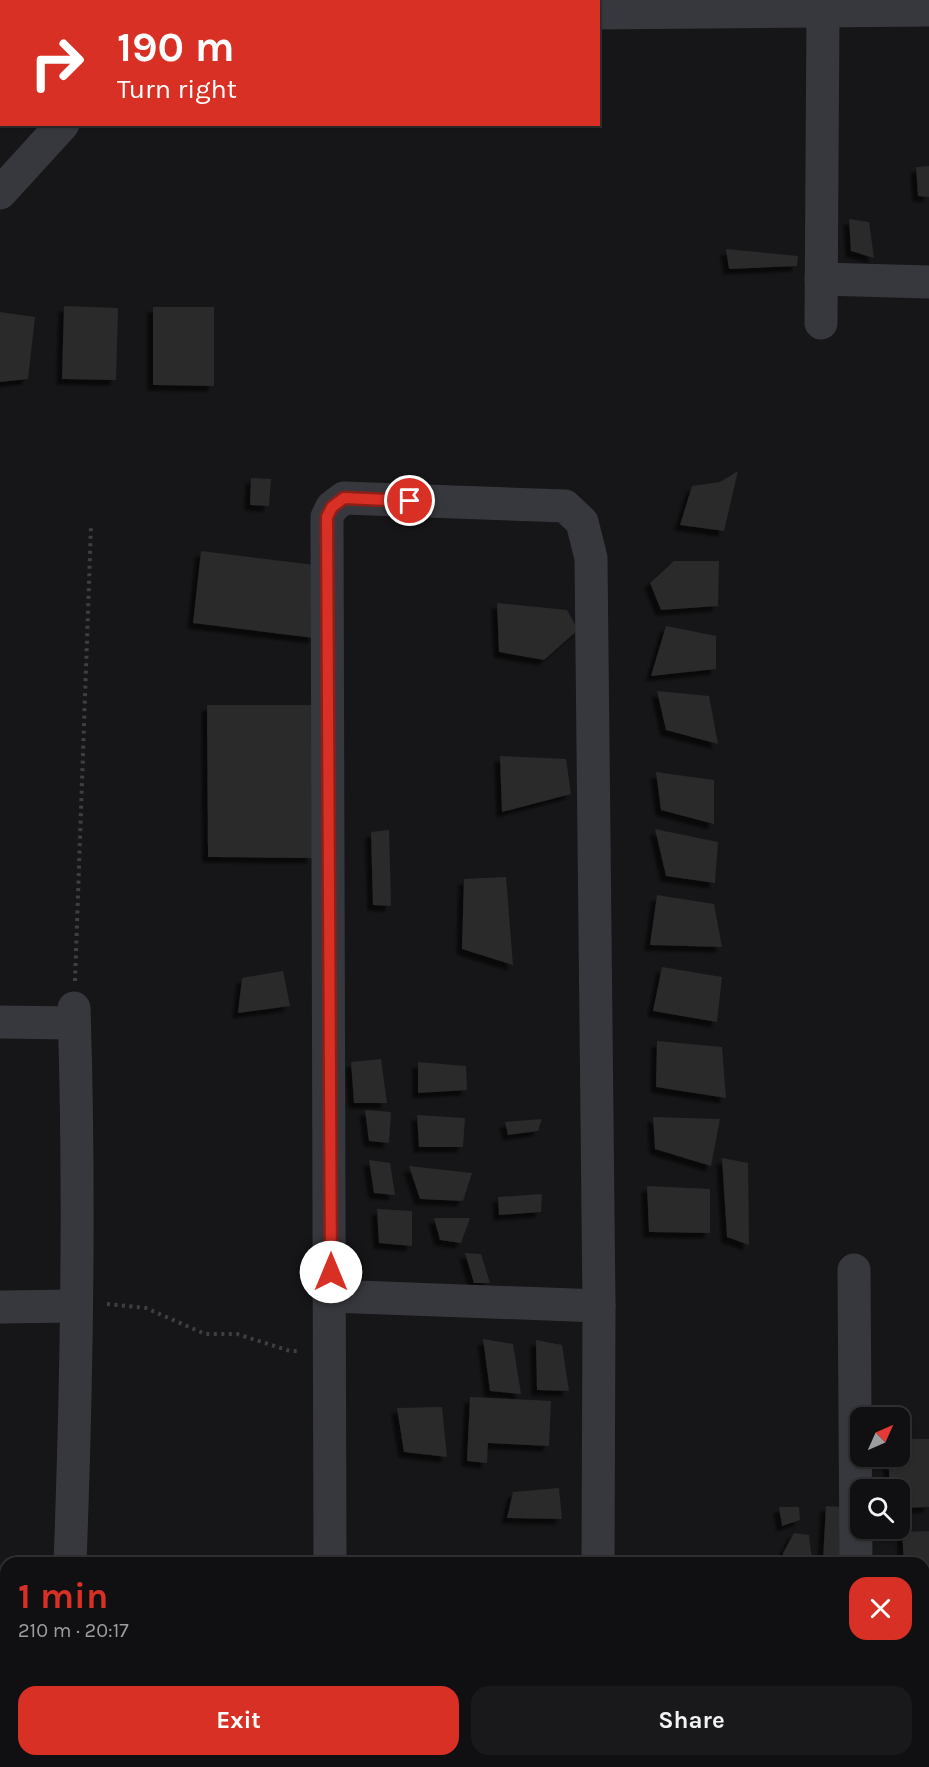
<!DOCTYPE html>
<html lang="en">
<head>
<meta charset="utf-8">
<style>
  :root { --surface:#101012; --page:#19191b; --text:#f1f3f6; --muted:#9c9d9f; --line:#303032; --accent:#d93025 }
  body { margin:0; font-family:Karla,sans-serif; background:var(--page); color:var(--text); height:100vh; display:flex; flex-direction:column; font-size:22px; white-space:nowrap }
  * { box-sizing:border-box; margin:0 }
  p { font-size:20px; color:var(--muted) }
  .icon { flex:none; width:33px; height:33px; fill:none; stroke:currentColor; stroke-width:2; stroke-linecap:round; stroke-linejoin:round }
  .map { position:relative; flex:1; overflow:hidden }
  .side { position:absolute; left:0px; top:1557px; width:930px; height:210px; display:flex; flex-direction:column; background:var(--surface); border-radius:18px 18px 0 0; box-shadow:0 2px 4px #0004,0 0 0 2px var(--line) }
  .side>* { flex:none }
  .guide { position:absolute; left:0px; top:0px; width:600px; height:126px; box-shadow:0 2px 4px #0004,0 0 0 2px var(--line); background:#d93025; color:#fff; overflow:hidden }
  .needle { width:39px; rotate:45deg }
  .tools { position:absolute; left:850px; top:1407px; display:grid; gap:12px }
  .tools a { display:grid; place-items:center; width:60px; height:60px; border-radius:12px; background:var(--surface); box-shadow:0 2px 4px #0004,0 0 0 2px var(--line); font-size:30px }
  .pin { position:absolute; display:grid; place-items:center; width:51px; height:51px; color:#fff; margin:-26px; border:3px solid #fff; border-radius:50%; box-shadow:0 2px 6px #0007 }
  .me { position:absolute; width:66px; margin:-33px; rotate:0deg; stroke-linejoin:round; filter:drop-shadow(0 0 4px #0008) }
  .turn { display:flex; align-items:center; gap:21px; height:126px; padding:0 18px; font-size:27px }
  .turn .icon { width:78px; height:78px; stroke-width:2.5 }
  .turn b { display:block; font-size:42px; line-height:51px }
  .round { display:grid; place-items:center; flex:none; width:63px; height:63px; border-radius:18px; background:var(--page) }
  .overview { display:flex; align-items:center; justify-content:space-between; height:102px; padding:0 18px }
  h1 { font-size:36px; font-weight:700; line-height:45px; color:var(--accent) }
  .button { display:flex; gap:12px; margin-top:auto; padding:12px 18px }
  .button a { flex:1; height:69px; border-radius:18px; background:var(--accent); color:#fff; font-size:24px; font-weight:700; line-height:69px; text-align:center }
  .button a+a { background:var(--page); color:var(--text) }
  .map>svg:first-child { display:block }
</style>
</head>
<body>
<div class="map">
<svg width="929" height="1767" viewBox="0 0 929 1767">
  <defs>
    <filter id="shadow"><feDropShadow dx="-5.5" dy="5.5" stdDeviation="1.5" flood-color="#0009"/></filter>
  </defs>
  <rect width="100%" height="100%" fill="#161618"/>
  <g fill="#29292c" filter="url(#shadow)">
    <polygon points="929,166 929,197 918,196 916,167"/>
    <polygon points="849,219 869,222 874,258 851,251"/>
    <polygon points="726,249 798,256 797,266 729,269"/>
    <polygon points="64,306 118,308 116,380 62,379"/>
    <polygon points="153,307 214,307 214,386 153,385"/>
    <polygon points="0,312 35,317 28,379 0,382"/>
    <polygon points="738,471 724,531 680,525 692,486 720,482"/>
    <polygon points="251,478 271,479 269,506 250,505"/>
    <polygon points="201,551 323,566 314,638 193,623"/>
    <polygon points="674,561 719,561 718,606 661,610 650,583"/>
    <polygon points="497,603 567,610 578,630 544,660 499,652"/>
    <polygon points="666,626 716,636 716,669 651,676"/>
    <polygon points="657,691 709,696 718,744 666,730"/>
    <polygon points="207,705 312,705 312,858 208,857"/>
    <polygon points="500,756 566,759 571,794 502,812"/>
    <polygon points="656,772 714,780 714,824 661,810"/>
    <polygon points="655,829 718,842 715,883 666,876"/>
    <polygon points="389,830 391,906 373,905 371,832"/>
    <polygon points="506,877 513,965 462,949 464,879"/>
    <polygon points="657,895 714,904 722,947 650,945"/>
    <polygon points="662,967 722,977 717,1022 653,1011"/>
    <polygon points="283,971 290,1006 238,1013 242,978"/>
    <polygon points="657,1041 722,1047 726,1098 656,1087"/>
    <polygon points="381,1059 387,1103 354,1103 351,1062"/>
    <polygon points="418,1062 466,1066 467,1090 418,1093"/>
    <polygon points="365,1110 391,1112 389,1143 369,1141"/>
    <polygon points="417,1115 465,1118 463,1147 419,1147"/>
    <polygon points="653,1117 720,1119 711,1166 655,1149"/>
    <polygon points="542,1119 538,1131 508,1135 505,1122"/>
    <polygon points="722,1158 748,1163 749,1245 727,1237"/>
    <polygon points="369,1160 390,1163 395,1195 374,1193"/>
    <polygon points="409,1166 472,1173 463,1201 420,1199"/>
    <polygon points="647,1186 710,1189 710,1233 649,1232"/>
    <polygon points="542,1194 541,1212 499,1215 498,1197"/>
    <polygon points="377,1209 412,1211 412,1246 379,1243"/>
    <polygon points="434,1218 470,1218 461,1243 440,1240"/>
    <polygon points="465,1253 481,1254 490,1283 474,1283"/>
    <polygon points="483,1339 513,1344 521,1394 490,1391"/>
    <polygon points="536,1340 562,1345 569,1391 537,1390"/>
    <polygon points="470,1397 551,1401 549,1446 488,1443 487,1463 467,1461"/>
    <polygon points="442,1407 447,1457 404,1452 397,1408"/>
    <polygon points="900,1421 903,1439 929,1439 929,1507 900,1508 900,1490 890,1490 888,1456 900,1456"/>
    <polygon points="559,1488 562,1519 507,1518 513,1492"/>
    <polygon points="826,1506 842,1507 840,1562 823,1560"/>
    <polygon points="779,1507 799,1507 800,1520 782,1526"/>
    <polygon points="929,1531 929,1575 924,1575 924,1563 904,1563 902,1532"/>
    <polygon points="794,1533 809,1535 812,1560 783,1563 783,1553"/>
    <polygon points="233,1761 290,1761 291,1767 233,1767"/>
    <polygon points="417,1761 460,1761 461,1767 417,1767"/>
  </g>
  <g fill="none" stroke-linecap="round" stroke-linejoin="round">
    <g stroke="#3d3f44" stroke-width="4" stroke-dasharray="3 4.5" stroke-linecap="butt">
      <polyline points="75,981 91,526"/>
      <polyline points="107,1304 146,1308 205,1334 237,1334 290,1351 301,1351"/>
    </g>
    <g stroke="#37383d" stroke-width="33">
      <polyline points="419,0 421,2"/>
      <polyline points="177,2 179,0"/>
      <polyline points="598,13 929,10"/>
      <polyline points="0,193 63,124"/>
      <polyline points="821,279 929,282"/>
      <polyline points="821,323 823,12"/>
      <polyline points="0,1022 74,1023"/>
      <polyline points="854,1270 856,1563"/>
      <polyline points="331,1296 599,1306"/>
      <polyline points="0,1307 76,1306"/>
      <path d="M 70,1563 C 77,1378 80,1193 74,1008"/>
      <polyline points="330,1563 327,517 332,507 344,498 565,506 582,522 591,558 599,1306 598,1563"/>
      <polyline points="69,1761 69,1767"/>
      <polyline points="858,1761 858,1767"/>
      <polyline points="330,1767 330,1761"/>
      <polyline points="597,1767 597,1761"/>
    </g>
  </g>
  <g fill="none" stroke-linecap="round" stroke-linejoin="round">
    <g stroke="#8d1f18" stroke-width="15">
      <polyline id="route" points="331,1272 327,517 332,507 344,498 410,501"/>
    </g>
    <use href="#route" stroke="#d93025" stroke-width="10"/>
  </g>
</svg>
<div class="tools">
<a><svg class="needle" viewBox="-14 -14 28 28"><path d="M0-13l5 13h-10z" fill="#e53935"/><path d="M0 13l5-13h-10z" fill="#9c9d9f"/></svg></a>
<a><svg class="icon" aria-label="search" viewBox="0 0 24 24"><circle cx="10" cy="10" r="6"/><path d="M15 15l6 6"/></svg></a>
</div>
<div class="pin" style="left:410px;top:501px;background:#d93025"><svg class="icon" aria-label="arrive" viewBox="0 0 24 24"><path d="M6 21V4h12l-3 4 3 4H6"/></svg></div>
<svg class="me" style="left:331px;top:1272px" viewBox="-20 -20 40 40"><circle r="19" fill="#fff"/><path d="M0-13L10 11 0 6-10 11z" fill="#d93025"/></svg>
<div class="guide">
<div class="turn"><svg class="icon" aria-label="right" viewBox="0 0 24 24"><path d="M7 20v-9h11M14 6l5 5-5 5"/></svg><div><b>190 m</b>Turn right</div></div>
</div>
<section class="side">
<div class="overview"><div><h1>1 min</h1><p>210 m · 20:17</p></div><a class="round" style="background:#d93025;color:#fff"><svg class="icon" aria-label="close" viewBox="0 0 24 24"><path d="M6 6l12 12M18 6L6 18"/></svg></a></div>
<div class="button"><a>Exit</a><a>Share</a></div>
</section>
</div>
</body>
</html>
